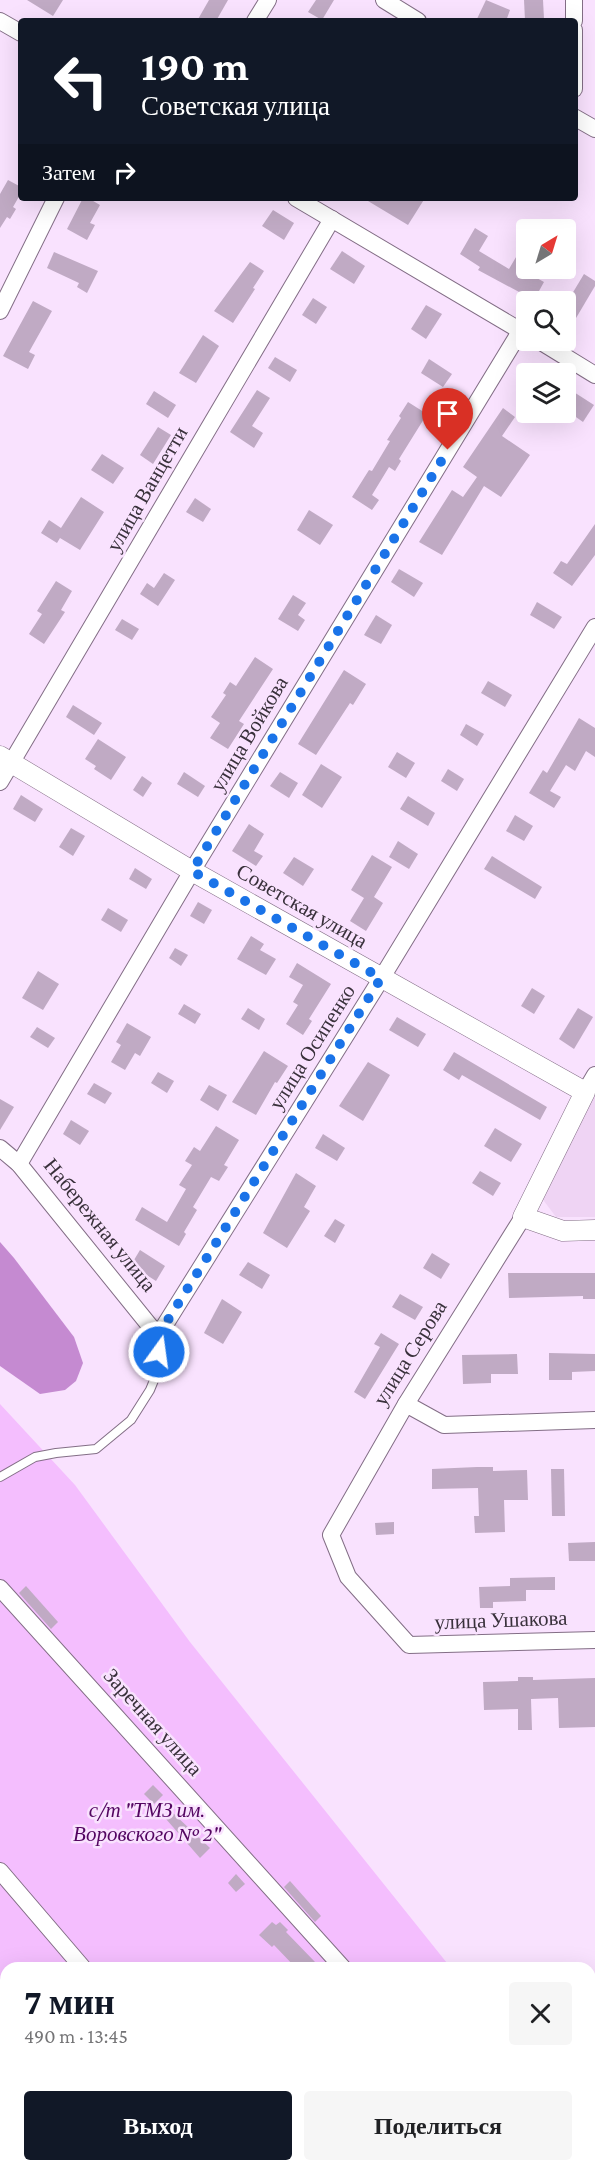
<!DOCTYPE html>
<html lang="ru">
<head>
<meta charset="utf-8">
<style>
  :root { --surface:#fff; --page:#f6f6f6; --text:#202124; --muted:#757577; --accent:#111827 }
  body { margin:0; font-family:"Crimson Pro",serif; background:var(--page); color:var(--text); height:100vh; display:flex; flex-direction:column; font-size:22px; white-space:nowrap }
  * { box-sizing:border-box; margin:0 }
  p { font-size:20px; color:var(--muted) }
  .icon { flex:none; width:33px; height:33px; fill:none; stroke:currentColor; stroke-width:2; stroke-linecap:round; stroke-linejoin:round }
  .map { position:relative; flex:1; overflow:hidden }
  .panel { position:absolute; left:0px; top:1962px; width:596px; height:210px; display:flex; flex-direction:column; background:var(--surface); border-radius:18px 18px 0 0; box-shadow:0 6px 24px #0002 }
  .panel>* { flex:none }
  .guide { position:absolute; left:18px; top:18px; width:560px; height:183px; border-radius:6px; box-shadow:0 6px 24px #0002; background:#111827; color:#fff; overflow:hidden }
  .needle { width:39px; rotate:38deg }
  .buttons { position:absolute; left:516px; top:219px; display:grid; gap:12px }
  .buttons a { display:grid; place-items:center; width:60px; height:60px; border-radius:6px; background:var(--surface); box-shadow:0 6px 24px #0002; font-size:30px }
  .pin { position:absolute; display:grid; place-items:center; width:51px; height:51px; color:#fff; margin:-62px -26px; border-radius:50% 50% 50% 0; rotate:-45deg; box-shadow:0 0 6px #0007 }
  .pin .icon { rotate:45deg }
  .me { position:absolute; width:66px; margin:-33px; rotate:14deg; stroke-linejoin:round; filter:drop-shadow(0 0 4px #0008) }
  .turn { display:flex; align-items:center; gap:21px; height:126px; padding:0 24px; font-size:27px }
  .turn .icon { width:78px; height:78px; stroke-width:2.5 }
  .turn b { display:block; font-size:42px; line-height:51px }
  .then { display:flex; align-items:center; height:57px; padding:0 24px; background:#0003; gap:12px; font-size:22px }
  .round { display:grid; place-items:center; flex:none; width:63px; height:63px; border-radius:6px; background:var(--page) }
  .head { display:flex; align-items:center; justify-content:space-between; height:102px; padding:0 24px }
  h1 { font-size:36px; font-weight:800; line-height:45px; color:var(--accent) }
  .cta { display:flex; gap:12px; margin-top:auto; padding:12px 24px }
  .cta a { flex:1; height:69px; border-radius:6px; background:var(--accent); color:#fff; font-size:24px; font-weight:800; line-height:69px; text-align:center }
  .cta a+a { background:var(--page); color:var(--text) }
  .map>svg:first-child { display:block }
</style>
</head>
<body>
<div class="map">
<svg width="595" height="2172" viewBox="0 0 595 2172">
  <rect width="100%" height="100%" fill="#f9e2fe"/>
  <polygon fill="#efd4f4" points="595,1089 595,1217 556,1217 541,1197"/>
  <polygon fill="#f4befe" points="0,1404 75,1485 190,1642 451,1968 6,1968 6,2166 590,2166 590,2129 595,2134 595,2172 0,2172"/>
  <polygon fill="#c58ad1" points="0,1242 14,1258 74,1337 83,1363 76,1381 65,1390 40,1394 0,1366"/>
  <g fill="#c0aac4">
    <polygon points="27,0 63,0 53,16"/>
    <polygon points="209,0 228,0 216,21 197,21"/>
    <polygon points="316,0 334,0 322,20 308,12"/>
    <polygon points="486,0 510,10 506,21 476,21"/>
    <polygon points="524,0 543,0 544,19 525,20"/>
    <polygon points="8,180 21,187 21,193 13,207 16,209 10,219 7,217 0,228 0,194"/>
    <polygon points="83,198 88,198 100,205 90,223 95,225 87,240 67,229"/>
    <polygon points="363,198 425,198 408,225"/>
    <polygon points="273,210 294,223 284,240 262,226"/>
    <polygon points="475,228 488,236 479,251 509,269 526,240 526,272 544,282 534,300 478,270 480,267 460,254"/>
    <polygon points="342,251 365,266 354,284 330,269"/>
    <polygon points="54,252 98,271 87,293 77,287 79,283 47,268"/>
    <polygon points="250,262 264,271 253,288 255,289 233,323 214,311"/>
    <polygon points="584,274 595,281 595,286 566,335 566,304"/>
    <polygon points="313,298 327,307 316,324 302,315"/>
    <polygon points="33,301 52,311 29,352 35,355 28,369 3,356"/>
    <polygon points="426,305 442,314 426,339 411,329"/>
    <polygon points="203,335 219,346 196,383 179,373"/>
    <polygon points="275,357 297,370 290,382 268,368"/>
    <polygon points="429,359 452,374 443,387 421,373"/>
    <polygon points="566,387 594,405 583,422 566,410"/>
    <polygon points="257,390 270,398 252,426 263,433 254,448 230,432"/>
    <polygon points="154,391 176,405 168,418 146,404"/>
    <polygon points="408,402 427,414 399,459 401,461 395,471 389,467 372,495 379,500 372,510 352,497 369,470 372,471 390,441 387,440 401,418 399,416"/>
    <polygon points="503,408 515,417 502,436 530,455 501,497 484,486 442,555 419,542 452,490 463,497 477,477 463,467"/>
    <polygon points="158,427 171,435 153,464 140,455"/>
    <polygon points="102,454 124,468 113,484 91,470"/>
    <polygon points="81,497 104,512 80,550 60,538 57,543 41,533 49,520 61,528"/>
    <polygon points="195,498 211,509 203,522 186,512"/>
    <polygon points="309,510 333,525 320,545 297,530"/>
    <polygon points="595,524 595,555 572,586 553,573 561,561 567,564"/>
    <polygon points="399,569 423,583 414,597 391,582"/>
    <polygon points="164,573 175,580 158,606 140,594 147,583 154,588"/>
    <polygon points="56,581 72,591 61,610 65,612 44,644 29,634 42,614 37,611"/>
    <polygon points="293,595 306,603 298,615 305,620 298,631 278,619"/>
    <polygon points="537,602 562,617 554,629 530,615"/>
    <polygon points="376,615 392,625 381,644 364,635"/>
    <polygon points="122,619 139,629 132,640 115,630"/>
    <polygon points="255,657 273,669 239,721 244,724 228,749 210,738 220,723 211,717 226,695 223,693 230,682 236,686"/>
    <polygon points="344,670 366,684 353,705 350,703 316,755 298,744"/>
    <polygon points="488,681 512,695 505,707 481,693"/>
    <polygon points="73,705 102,723 94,735 66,717"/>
    <polygon points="579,718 595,728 595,757 586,751 575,771 566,765 550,791 561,797 554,808 529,793 543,770 547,773"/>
    <polygon points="466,724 484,734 477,746 460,735"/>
    <polygon points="98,739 126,757 111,780 94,769 96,766 85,759"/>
    <polygon points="397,752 415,763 406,778 388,767"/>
    <polygon points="321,764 342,777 322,808 302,795"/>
    <polygon points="448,769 464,779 457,791 441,781"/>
    <polygon points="184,772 205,786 198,797 177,784"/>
    <polygon points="280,772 298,783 289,798 270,786"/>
    <polygon points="142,776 152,783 143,797 133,790"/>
    <polygon points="21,795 43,809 35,822 13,809"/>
    <polygon points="408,796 435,813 428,826 400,809"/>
    <polygon points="515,815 533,826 524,841 506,831"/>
    <polygon points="249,824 264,834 254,851 263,856 256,866 232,851"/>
    <polygon points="71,828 85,836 73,856 59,847"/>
    <polygon points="398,841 418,854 409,869 389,857"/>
    <polygon points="372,855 392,867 374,897 383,903 366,931 350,921 364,898 351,890"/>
    <polygon points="492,856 542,887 535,899 484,869"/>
    <polygon points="294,857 314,869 303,886 283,873"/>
    <polygon points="135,868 152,879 146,889 129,879"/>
    <polygon points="198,902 212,910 204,924 190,916"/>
    <polygon points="108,908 128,920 121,932 101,920"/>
    <polygon points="251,936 264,944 260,950 276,959 266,975 237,959"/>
    <polygon points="175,948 188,955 181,966 169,958"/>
    <polygon points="297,963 331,984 309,1019 312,1021 303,1035 286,1024 298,1005 293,1002 303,985 289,977"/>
    <polygon points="38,971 59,984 43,1010 22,998"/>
    <polygon points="532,988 545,996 534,1014 521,1006"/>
    <polygon points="184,1004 201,1014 195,1024 178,1014"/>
    <polygon points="248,1008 265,1019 259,1030 241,1019"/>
    <polygon points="578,1008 593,1017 574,1049 559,1039"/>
    <polygon points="397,1017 426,1034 418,1047 389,1030"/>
    <polygon points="127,1023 151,1037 140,1056 135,1053 125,1070 111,1062 121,1045 116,1042"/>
    <polygon points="37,1027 55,1038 48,1048 30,1037"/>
    <polygon points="264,1051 288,1066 277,1083 275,1082 256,1115 232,1102"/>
    <polygon points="454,1052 547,1107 540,1120 462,1075 459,1080 443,1070"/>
    <polygon points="368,1062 390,1075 363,1121 339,1106"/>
    <polygon points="158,1072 174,1081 167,1093 151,1083"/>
    <polygon points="94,1083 112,1093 105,1104 87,1094"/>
    <polygon points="209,1085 227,1095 218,1111 200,1100"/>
    <polygon points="0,1099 14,1107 0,1130"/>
    <polygon points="71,1120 89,1131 80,1145 63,1134"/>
    <polygon points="216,1126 239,1140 224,1165 228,1167 219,1181 211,1177 193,1207 197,1210 184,1232 186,1234 179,1246 135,1220 142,1207 167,1222 186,1189 179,1185 192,1165 185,1161 194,1147 200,1151"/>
    <polygon points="495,1128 522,1144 511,1162 484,1146"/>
    <polygon points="323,1134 345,1148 337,1161 315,1148"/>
    <polygon points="480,1171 501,1183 493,1196 472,1183"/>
    <polygon points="296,1173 316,1186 304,1207 310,1211 287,1248 263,1233"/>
    <polygon points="335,1219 345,1225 335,1243 324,1236"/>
    <polygon points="140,1250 165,1266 156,1281 131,1265"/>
    <polygon points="432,1253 450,1264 441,1279 423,1268"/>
    <polygon points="248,1262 270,1275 262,1289 239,1275"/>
    <polygon points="508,1273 595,1273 595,1299 583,1299 583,1296 509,1298"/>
    <polygon points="400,1294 423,1307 415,1320 392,1307"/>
    <polygon points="222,1299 242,1312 223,1344 204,1333"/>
    <polygon points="381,1333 399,1344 365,1399 354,1392 380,1347 374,1344"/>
    <polygon points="549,1353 595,1354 595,1371 572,1372 572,1380 549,1380"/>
    <polygon points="517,1354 518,1374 491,1374 491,1383 463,1384 462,1355"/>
    <polygon points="477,1467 493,1467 493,1471 527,1470 528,1500 504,1500 505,1532 475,1533 474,1516 479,1516 478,1488 432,1489 432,1469"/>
    <polygon points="551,1469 564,1469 565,1516 552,1516"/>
    <polygon points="394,1522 394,1534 376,1535 375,1523"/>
    <polygon points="595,1542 595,1561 569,1561 568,1543"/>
    <polygon points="555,1577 555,1590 526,1590 526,1601 493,1602 493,1608 480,1608 479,1587 510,1586 510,1578"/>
    <polygon points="26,1586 58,1622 51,1629 19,1593"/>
    <polygon points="518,1677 533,1677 533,1680 595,1678 595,1727 559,1728 558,1698 531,1699 532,1730 518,1730 518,1709 484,1710 483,1682 518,1681"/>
    <polygon points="153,1785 163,1795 154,1804 144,1794"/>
    <polygon points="173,1813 210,1848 200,1858 166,1819"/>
    <polygon points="236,1874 245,1884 236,1892 228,1883"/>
    <polygon points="290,1881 321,1916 315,1922 284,1887"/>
    <polygon points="272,1922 276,1925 280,1922 288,1930 286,1932 315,1962 308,1968 296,1968 274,1945 272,1947 259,1935"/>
  </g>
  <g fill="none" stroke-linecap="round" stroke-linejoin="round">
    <g stroke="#836e86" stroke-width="10">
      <polyline id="service" points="0,1477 35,1457 56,1453 96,1449 131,1420 150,1390 159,1368 158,1336"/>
    </g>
    <g stroke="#836e86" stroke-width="18">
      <g id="minor">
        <polyline points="384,0 418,21"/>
        <polyline points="574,0 574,21"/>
        <polyline points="0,21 21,33"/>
        <polyline points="255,21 268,0"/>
        <polyline points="574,30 574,89"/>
        <polyline points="574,117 595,129"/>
        <polyline points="296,198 526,334"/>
        <polyline points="0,311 56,198"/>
        <polyline points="538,340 595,375"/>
        <polyline points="0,782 332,219"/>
        <polyline points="585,1092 595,1075"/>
        <polyline points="0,1148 19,1164 158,1336 381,979 595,627"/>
        <polyline points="19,1164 192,871 521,330"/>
        <polyline points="523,1217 406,1404 331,1535 348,1577 409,1645 595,1640"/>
        <polyline points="406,1404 444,1425 595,1420"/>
        <polyline points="0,1588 343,1968"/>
        <polyline points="0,1871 83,1968"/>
        <polyline points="247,2166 253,2172"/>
        <polyline points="522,2166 527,2172"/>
        <polyline points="0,2171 1,2172"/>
      </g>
    </g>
    <g stroke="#836e86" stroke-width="21">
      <polyline id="tertiary" points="0,756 192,871 585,1092 523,1217 563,1231 595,1230"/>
    </g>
    <use href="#service" stroke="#fff" stroke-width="8"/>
    <use href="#minor" stroke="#fff" stroke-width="16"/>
    <use href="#tertiary" stroke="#fff" stroke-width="20"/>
  </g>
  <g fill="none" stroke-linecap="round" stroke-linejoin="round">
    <polyline stroke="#1a73e8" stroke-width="10" stroke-dasharray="0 18" points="159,1352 158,1336 381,978 192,871 448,450"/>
  </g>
  <g text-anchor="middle" stroke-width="5" stroke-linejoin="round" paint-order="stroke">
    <g font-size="21" fill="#39313b" stroke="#f9e2fe">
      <text transform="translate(147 489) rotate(-60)" y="7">улица Ванцетти</text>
      <text transform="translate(249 734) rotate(-59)" y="7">улица Войкова</text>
      <text transform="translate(302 906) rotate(30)" y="7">Советская улица</text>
      <text transform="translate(312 1047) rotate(-58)" y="7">улица Осипенко</text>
      <text transform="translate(100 1225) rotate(51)" y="7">Набережная улица</text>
      <text transform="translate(410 1353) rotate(-58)" y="7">улица Серова</text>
      <text transform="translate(501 1620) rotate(-2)" y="7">улица Ушакова</text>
      <text transform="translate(153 1722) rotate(48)" y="7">Заречная улица</text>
    </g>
    <g font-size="21" font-style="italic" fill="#530561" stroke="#f9e2fe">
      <text x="147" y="1817">с/т "ТМЗ им.<tspan x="147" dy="24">Воровского № 2"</tspan></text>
    </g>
  </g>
</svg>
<div class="buttons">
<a><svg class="needle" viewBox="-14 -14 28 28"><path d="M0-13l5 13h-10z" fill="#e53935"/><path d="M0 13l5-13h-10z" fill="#757577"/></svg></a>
<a><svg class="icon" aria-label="search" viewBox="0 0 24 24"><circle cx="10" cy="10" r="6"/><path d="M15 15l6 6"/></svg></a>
<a><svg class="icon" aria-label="layers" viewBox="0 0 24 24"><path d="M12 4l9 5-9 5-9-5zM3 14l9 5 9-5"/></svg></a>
</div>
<div class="pin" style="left:448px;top:450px;background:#d93025"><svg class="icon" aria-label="arrive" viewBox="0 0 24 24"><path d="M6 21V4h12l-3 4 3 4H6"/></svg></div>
<svg class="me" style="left:159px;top:1352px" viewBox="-20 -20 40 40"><circle r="17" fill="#1a73e8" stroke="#fff" stroke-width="3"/><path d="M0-11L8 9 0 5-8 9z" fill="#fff"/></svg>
<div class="guide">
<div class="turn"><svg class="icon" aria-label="left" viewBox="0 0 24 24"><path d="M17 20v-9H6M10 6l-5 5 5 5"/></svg><div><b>190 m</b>Советская улица</div></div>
<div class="then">Затем<svg class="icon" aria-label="right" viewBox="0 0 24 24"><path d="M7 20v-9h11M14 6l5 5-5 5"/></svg></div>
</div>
<section class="panel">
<div class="head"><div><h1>7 мин</h1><p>490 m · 13:45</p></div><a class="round"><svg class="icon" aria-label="close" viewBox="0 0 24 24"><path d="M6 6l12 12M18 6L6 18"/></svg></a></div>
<div class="cta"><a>Выход</a><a>Поделиться</a></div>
</section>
</div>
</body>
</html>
